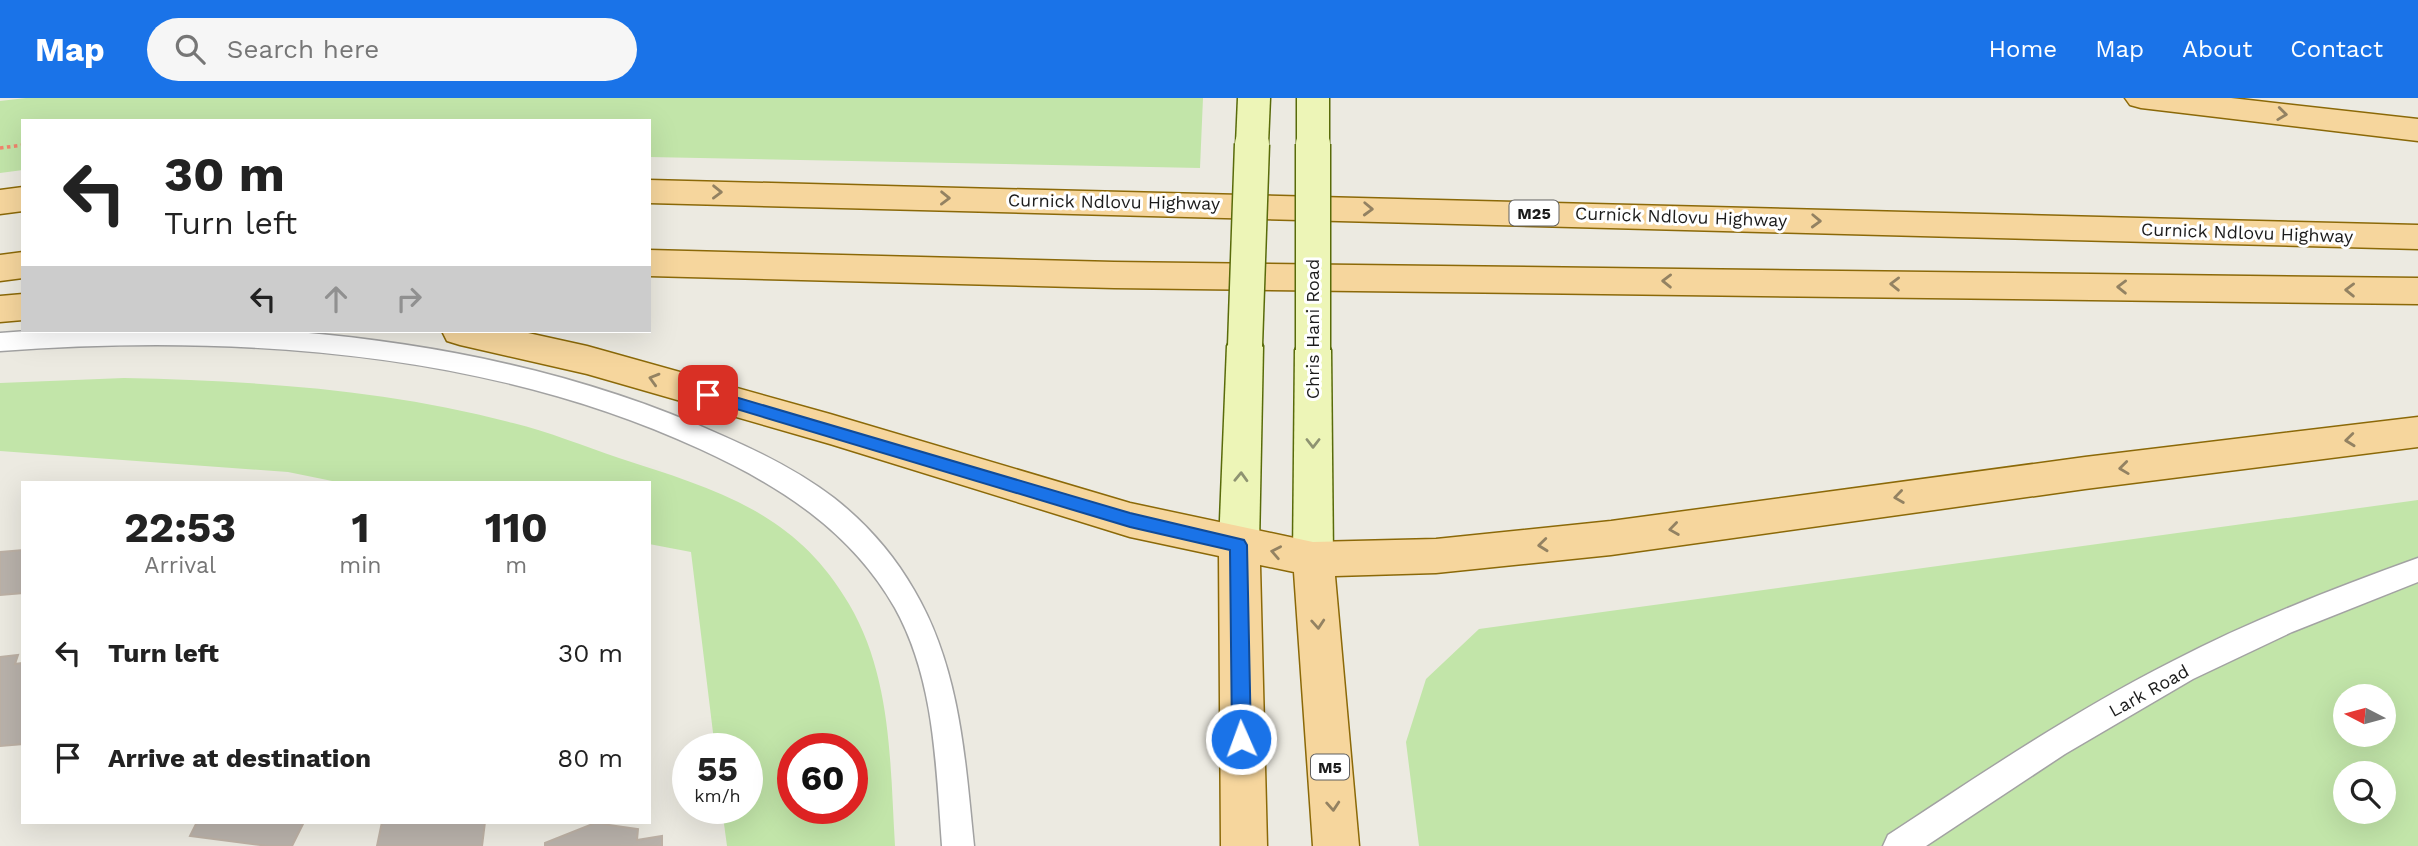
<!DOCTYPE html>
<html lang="en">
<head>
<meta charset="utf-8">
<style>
  :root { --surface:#fff; --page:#f6f6f6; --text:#222; --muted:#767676; --accent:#1a73e8 }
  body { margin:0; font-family:"Work Sans",sans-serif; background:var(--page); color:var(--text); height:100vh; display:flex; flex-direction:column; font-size:26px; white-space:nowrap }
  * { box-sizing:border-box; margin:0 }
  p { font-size:23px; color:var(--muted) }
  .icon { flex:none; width:38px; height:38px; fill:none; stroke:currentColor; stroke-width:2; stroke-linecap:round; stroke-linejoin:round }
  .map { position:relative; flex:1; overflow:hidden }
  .details { position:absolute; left:21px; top:383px; width:630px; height:343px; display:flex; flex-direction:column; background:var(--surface); border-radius:0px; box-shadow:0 7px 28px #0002 }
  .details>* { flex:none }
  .hud { position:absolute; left:21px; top:21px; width:630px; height:214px; border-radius:0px; box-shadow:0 7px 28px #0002; background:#fff; color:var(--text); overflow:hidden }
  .needle { width:46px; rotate:276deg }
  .controls { position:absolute; left:2333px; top:586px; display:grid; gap:14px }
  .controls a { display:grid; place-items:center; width:63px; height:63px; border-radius:50%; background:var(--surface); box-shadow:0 7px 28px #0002; font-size:35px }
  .speed { position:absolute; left:672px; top:635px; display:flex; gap:14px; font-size:35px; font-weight:700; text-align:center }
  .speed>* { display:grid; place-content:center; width:91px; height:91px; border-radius:50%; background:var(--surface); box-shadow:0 7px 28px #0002; line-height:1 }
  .speed small { font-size:18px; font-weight:400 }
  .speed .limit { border:10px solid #d22; background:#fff; color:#111 }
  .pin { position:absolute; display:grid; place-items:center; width:60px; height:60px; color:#fff; margin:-30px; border-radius:14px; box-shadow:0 4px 10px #0006 }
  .me { position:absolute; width:77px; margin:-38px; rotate:358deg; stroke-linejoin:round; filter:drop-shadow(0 0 5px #0008) }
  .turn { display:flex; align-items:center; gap:24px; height:147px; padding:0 28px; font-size:32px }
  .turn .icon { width:91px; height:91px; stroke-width:2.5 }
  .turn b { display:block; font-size:49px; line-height:60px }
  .lanes { display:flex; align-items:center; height:66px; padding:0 28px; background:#0003; justify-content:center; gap:35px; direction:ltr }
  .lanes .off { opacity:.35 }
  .eta { display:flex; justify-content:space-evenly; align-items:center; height:119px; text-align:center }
  .eta b { font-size:42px; font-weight:700; line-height:49px }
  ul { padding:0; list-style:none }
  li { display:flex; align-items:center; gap:21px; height:105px; padding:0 28px }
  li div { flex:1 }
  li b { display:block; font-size:26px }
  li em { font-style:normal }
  header { display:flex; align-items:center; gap:42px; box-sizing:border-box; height:98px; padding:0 35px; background:var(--accent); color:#fff }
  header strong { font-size:33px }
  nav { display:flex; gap:38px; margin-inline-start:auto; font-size:24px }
  .search { width:490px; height:63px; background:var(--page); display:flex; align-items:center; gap:18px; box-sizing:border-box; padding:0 24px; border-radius:38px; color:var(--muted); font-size:26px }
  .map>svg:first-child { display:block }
</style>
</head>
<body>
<header>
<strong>Map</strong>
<div class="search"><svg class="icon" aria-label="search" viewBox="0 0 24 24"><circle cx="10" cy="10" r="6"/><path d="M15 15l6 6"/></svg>Search here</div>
<nav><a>Home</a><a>Map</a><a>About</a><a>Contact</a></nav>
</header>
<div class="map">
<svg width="2418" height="748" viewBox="0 0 2418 748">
  <rect width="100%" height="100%" fill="#eceae1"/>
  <g fill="#c2e5a9" fill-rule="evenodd">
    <polygon points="26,0 1203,0 1200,70 649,59 649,23 23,23 23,72 0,75 0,3"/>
    <path d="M 124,280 C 255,283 386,291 513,325 C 549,334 584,348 619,360 C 714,391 795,413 849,506 C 892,579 890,666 895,748 L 727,748 L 722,711 L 747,710 L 747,651 L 715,651 L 691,454 L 649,446 L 649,385 L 342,385 L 288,374 L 0,353 L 0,285 ZM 793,651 L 852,651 L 852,710 L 793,710 Z"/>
    <path d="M 2418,402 L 2418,748 L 1419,748 L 1406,644 L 1426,581 L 1479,531 ZM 2345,598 L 2384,598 L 2384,637 L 2345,637 ZM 2345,676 L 2384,676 L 2384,714 L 2345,714 Z"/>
  </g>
  <g fill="#b9b2ab" stroke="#bdb1a5" stroke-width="2">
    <polygon points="23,452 23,495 0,497 0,454"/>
    <polygon points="18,557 15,566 23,565 23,646 0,648 0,559"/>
    <polygon points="197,724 304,724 292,748 268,748 190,738"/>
    <polygon points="382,724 485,724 482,748 377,748"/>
    <polygon points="595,725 638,731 637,742 662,738 662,748 545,748 545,745"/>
  </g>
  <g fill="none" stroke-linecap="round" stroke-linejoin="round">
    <g stroke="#a2a2a2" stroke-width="3">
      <g id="service">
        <path d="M 27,233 C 82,233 138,233 193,233 C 228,233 263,231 298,234 C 441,246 589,277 721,337 C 760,354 800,374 834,400 C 866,425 894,457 914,492 C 960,570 965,660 974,748 L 942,748 C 936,669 935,582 895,510 C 851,433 779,387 700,351 C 486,252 232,236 0,253 L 0,235 Z"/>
        <path d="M 2418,460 L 2418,484 L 2292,534 L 2193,581 L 2065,656 L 1926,748 L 1883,748 L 1888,737 C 1981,676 2074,613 2173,563 C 2252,522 2335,490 2418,460 Z"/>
      </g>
    </g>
    <g stroke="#596b0a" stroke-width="3">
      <g id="secondary">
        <polygon points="1238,0 1270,0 1268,46 1263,54 1252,57 1241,54 1236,46"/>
        <polygon points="1297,0 1329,0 1329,46 1324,54 1313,57 1302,54 1297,46"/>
        <polygon points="1245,234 1258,238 1263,248 1259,447 1253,459 1239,464 1225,459 1219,447 1227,248 1232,238"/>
        <polygon points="1313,238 1326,242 1331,252 1333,461 1327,473 1313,478 1299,473 1293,461 1295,252 1300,242"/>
      </g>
    </g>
    <g stroke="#8b6908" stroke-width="3">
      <g id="primary">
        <polygon points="2125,0 2231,0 2418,21 2418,43 2141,10 2130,7"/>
        <polygon points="649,82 2418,127 2418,151 649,105"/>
        <polygon points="23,89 23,113 0,116 0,92"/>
        <polygon points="649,152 1114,164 2418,180 2418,206 1114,190 649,178"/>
        <polygon points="23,154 23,180 0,183 0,157"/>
        <polygon points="23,196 23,222 0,224 0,198"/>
        <polygon points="442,233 519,233 587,248 830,316 1130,405 1313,444 1436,441 1611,423 2085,359 2418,319 2418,349 2085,391 1611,457 1436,475 1335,478 1359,748 1313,748 1294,474 1260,467 1267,748 1221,748 1219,458 1130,439 830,346 587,276 460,247 447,243"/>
      </g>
    </g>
    <polyline stroke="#f2856d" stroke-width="3.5" stroke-dasharray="3.5 3.5" stroke-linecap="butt" points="0,50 23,47"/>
    <use href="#service" fill="#fff" fill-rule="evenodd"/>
    <use href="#secondary" fill="#edf5b7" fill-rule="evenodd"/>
    <use href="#primary" fill="#f6d69d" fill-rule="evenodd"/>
    <g stroke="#596b0a" stroke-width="37" stroke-linecap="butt">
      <g id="secondary-bridge">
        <polyline points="1313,46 1313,252"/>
        <polyline points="1245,248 1252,46"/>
      </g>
    </g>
    <use href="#secondary-bridge" stroke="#edf5b7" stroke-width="34"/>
  </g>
  <defs><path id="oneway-chevron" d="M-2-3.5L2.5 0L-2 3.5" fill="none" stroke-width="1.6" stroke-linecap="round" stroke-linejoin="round" transform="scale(1.75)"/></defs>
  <g stroke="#938262">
    <use href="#oneway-chevron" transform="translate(2282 16) rotate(7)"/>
    <use href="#oneway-chevron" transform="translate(717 94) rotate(1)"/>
    <use href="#oneway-chevron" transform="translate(945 100) rotate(1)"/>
    <use href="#oneway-chevron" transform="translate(1368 111) rotate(2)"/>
    <use href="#oneway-chevron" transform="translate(1816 123) rotate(2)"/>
    <use href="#oneway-chevron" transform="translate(1667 183) rotate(-179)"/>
    <use href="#oneway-chevron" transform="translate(1895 186) rotate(-179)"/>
    <use href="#oneway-chevron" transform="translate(2122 189) rotate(-179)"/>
    <use href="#oneway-chevron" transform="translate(2350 192) rotate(-179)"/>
    <use href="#oneway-chevron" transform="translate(654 281) rotate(-164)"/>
    <use href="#oneway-chevron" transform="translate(2350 342) rotate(174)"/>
    <use href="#oneway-chevron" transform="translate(2124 370) rotate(173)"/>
    <use href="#oneway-chevron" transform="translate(1899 399) rotate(172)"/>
    <use href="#oneway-chevron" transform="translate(1674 431) rotate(172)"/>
    <use href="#oneway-chevron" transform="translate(1543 447) rotate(174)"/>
    <use href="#oneway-chevron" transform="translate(1276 454) rotate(-169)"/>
    <use href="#oneway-chevron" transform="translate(1318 526) rotate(86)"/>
    <use href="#oneway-chevron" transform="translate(1333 708) rotate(86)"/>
  </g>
  <g stroke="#8e9371">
    <use href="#oneway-chevron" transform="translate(1313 345) rotate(90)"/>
    <use href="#oneway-chevron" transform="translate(1241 379) rotate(-88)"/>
  </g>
  <polygon fill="#1a73e8" stroke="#114b97" stroke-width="2" points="708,291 1130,415 1244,442 1247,447 1251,641 1248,647 1241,650 1235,647 1232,641 1230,452 1130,429 703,301 701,297"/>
  <g text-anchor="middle" stroke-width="6" stroke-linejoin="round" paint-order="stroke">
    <g fill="#fff" stroke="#5f5f5f" stroke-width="2">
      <rect x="1509.5" y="102.5" width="49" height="25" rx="5"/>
      <rect x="1311" y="656.5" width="38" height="25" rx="5"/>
    </g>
    <g font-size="16" font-weight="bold" fill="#1b1b1b">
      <text x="1534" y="121">M25</text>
      <text x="1330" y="675">M5</text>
    </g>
    <g font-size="18" fill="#1b1b1b" stroke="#fff">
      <text transform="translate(1114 104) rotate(1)" y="6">Curnick Ndlovu Highway</text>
      <text transform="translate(1681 119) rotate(2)" y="6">Curnick Ndlovu Highway</text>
      <text transform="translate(2247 135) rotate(2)" y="6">Curnick Ndlovu Highway</text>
      <text transform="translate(1313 231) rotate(-90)" y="6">Chris Hani Road</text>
      <text transform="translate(2149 593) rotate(-29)" y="6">Lark Road</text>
    </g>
  </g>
</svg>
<div class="controls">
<a><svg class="needle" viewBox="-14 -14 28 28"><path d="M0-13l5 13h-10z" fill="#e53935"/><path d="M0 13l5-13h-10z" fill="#767676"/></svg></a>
<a><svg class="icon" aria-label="search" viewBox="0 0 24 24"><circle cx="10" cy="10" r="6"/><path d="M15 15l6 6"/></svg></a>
</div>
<div class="speed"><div>55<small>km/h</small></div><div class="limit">60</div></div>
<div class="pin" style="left:708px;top:297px;background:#d93025"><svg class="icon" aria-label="arrive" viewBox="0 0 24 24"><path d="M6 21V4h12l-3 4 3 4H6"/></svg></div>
<svg class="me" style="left:1241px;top:641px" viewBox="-20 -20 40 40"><circle r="17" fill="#1a73e8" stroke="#fff" stroke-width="3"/><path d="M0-11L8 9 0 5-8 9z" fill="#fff"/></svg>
<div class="hud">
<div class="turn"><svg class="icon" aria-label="left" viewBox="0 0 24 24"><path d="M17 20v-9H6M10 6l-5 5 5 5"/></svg><div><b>30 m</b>Turn left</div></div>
<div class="lanes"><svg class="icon" aria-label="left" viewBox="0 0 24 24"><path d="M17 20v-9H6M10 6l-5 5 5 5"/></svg><svg class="icon off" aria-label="ahead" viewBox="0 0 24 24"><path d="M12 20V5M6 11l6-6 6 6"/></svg><svg class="icon off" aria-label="right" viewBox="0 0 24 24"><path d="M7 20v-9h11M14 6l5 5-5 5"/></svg></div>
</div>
<section class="details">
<div class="eta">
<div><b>22:53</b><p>Arrival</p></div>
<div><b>1</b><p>min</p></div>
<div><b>110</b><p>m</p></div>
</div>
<ul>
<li><svg class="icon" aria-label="left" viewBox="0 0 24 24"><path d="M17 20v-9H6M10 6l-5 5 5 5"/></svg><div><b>Turn left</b></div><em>30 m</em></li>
<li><svg class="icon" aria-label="arrive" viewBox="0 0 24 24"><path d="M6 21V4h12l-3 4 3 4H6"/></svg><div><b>Arrive at destination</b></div><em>80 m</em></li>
</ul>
</section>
</div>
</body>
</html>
